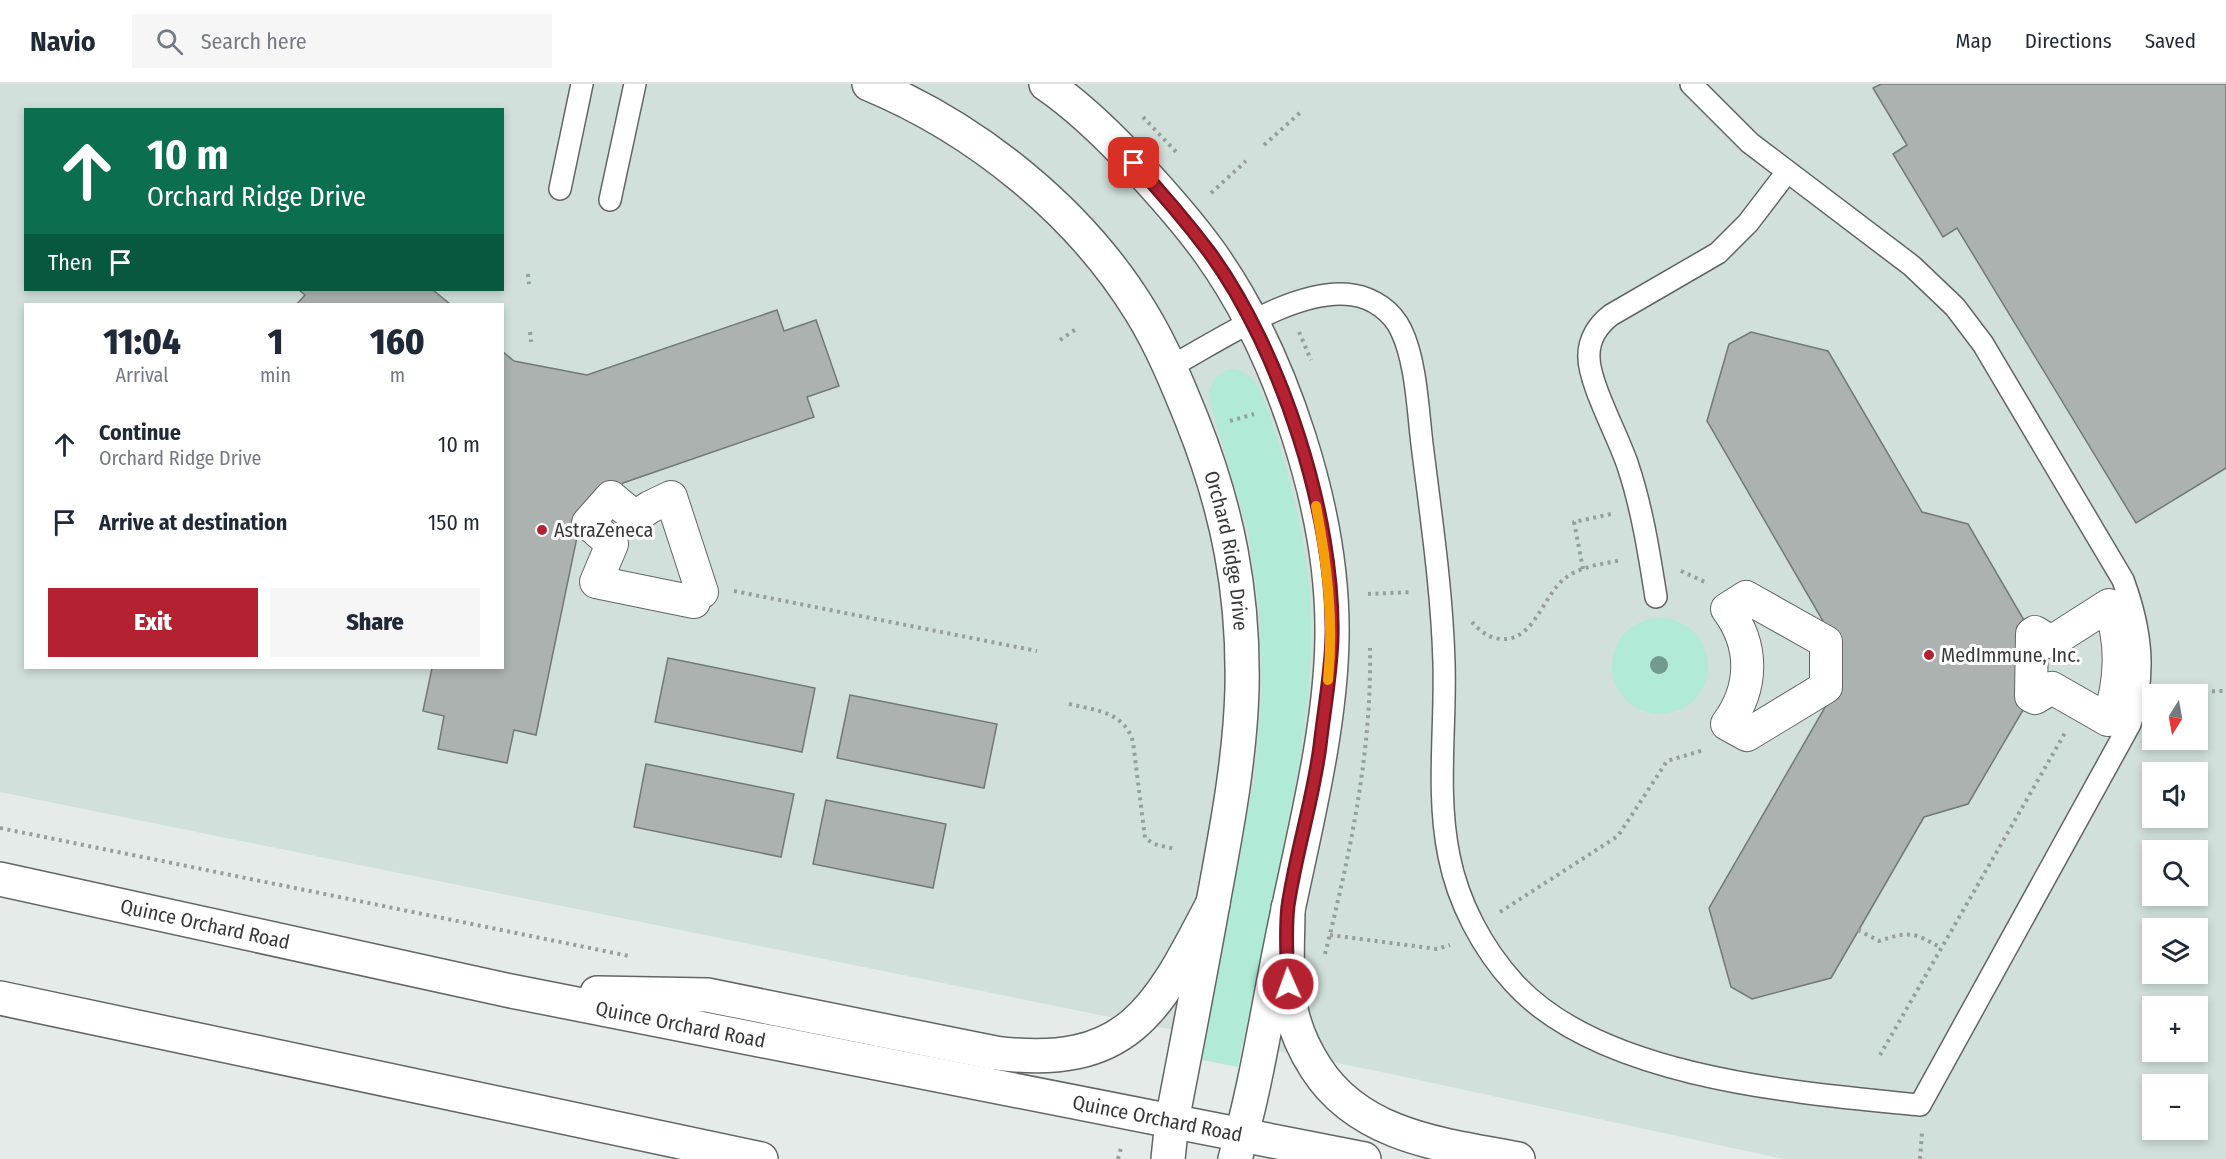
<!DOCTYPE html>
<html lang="en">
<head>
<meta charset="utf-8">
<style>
  :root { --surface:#fff; --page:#f6f6f7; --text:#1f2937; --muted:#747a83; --line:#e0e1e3; --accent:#b42232 }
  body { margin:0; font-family:"Fira Sans Condensed",sans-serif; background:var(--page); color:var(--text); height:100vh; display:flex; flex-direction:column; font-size:22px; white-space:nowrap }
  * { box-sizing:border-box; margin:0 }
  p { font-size:20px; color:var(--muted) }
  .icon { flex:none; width:33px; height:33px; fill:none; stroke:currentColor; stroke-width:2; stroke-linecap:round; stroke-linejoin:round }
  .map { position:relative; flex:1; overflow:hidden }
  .side { position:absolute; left:24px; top:219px; width:480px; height:366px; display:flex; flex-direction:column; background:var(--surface); border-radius:0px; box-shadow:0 3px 9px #0003 }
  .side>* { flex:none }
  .hud { position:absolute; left:24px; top:24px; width:480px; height:183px; border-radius:0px; box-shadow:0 3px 9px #0003; background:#0b6e4f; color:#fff; overflow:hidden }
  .needle { width:39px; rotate:191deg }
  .tools { position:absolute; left:2142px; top:600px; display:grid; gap:12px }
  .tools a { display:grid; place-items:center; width:66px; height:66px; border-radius:0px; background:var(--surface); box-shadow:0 3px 9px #0003; font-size:30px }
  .pin { position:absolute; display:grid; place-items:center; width:51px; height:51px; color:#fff; margin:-26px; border-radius:12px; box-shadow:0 3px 9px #0006 }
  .me { position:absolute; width:66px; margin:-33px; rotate:358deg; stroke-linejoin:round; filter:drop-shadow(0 0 4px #0008) }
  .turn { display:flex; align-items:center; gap:21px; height:126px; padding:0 24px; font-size:27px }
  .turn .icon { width:78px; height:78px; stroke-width:2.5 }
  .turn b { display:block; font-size:42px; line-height:51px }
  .then { display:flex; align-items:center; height:57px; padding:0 24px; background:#0003; gap:12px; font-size:22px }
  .eta { display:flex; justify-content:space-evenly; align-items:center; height:102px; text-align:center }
  .eta b { font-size:36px; font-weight:800; line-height:42px }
  .primary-button { display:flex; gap:12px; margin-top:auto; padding:12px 24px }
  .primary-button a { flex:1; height:69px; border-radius:0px; background:var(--accent); color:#fff; font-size:24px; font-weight:800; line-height:69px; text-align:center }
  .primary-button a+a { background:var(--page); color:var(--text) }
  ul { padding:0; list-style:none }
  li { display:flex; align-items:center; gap:18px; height:78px; padding:0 24px }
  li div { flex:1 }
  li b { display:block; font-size:22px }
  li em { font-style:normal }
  header { display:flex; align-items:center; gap:36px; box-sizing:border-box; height:84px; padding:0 30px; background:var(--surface); border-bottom:2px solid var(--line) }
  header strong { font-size:28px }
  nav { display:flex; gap:33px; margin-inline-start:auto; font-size:21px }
  .search { width:420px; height:54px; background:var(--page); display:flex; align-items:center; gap:15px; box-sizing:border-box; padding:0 21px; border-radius:0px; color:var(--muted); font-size:22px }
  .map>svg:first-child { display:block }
</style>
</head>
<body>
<header>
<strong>Navio</strong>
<div class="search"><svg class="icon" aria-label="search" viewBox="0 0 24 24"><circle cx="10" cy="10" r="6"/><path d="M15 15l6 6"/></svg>Search here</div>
<nav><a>Map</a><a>Directions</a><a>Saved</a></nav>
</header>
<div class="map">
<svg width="2226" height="1075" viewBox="0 0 2226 1075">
  <rect width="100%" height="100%" fill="#e4ebe8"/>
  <path fill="#d1e0db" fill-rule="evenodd" d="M 0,0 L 2226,0 L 2226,1075 L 1784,1075 L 1396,991 L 0,708 ZM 26,26 L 502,26 L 502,206 L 26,206 ZM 26,220 L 502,220 L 502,584 L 26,584 ZM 2152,610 L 2198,610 L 2198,656 L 2152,656 ZM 2152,688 L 2198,688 L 2198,734 L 2152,734 ZM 2152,766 L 2198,766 L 2198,812 L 2152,812 ZM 2152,844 L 2198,844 L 2198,890 L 2152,890 ZM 2152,922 L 2198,922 L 2198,968 L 2152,968 ZM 2152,1000 L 2198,1000 L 2198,1046 L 2152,1046 Z"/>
  <g fill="#b1ead6">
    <path d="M 1228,285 C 1260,284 1267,325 1275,349 C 1295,410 1310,475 1311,540 C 1312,620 1296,697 1281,774 C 1266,844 1252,913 1238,983 L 1197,975 L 1255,691 L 1262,605 L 1259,524 L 1249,451 L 1208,311 L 1215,293 Z"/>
    <circle cx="1660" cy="582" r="48"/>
  </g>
  <g fill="#abb2af" stroke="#737977" stroke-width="1.5">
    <polygon points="1881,0 2226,0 2226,384 2136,439 1957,144 1943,153 1893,70 1907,61 1873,4"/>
    <polygon points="299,206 433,206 450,220 297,220 305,211"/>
    <polygon points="777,226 784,247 816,236 839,302 807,313 814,333 623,399 577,453 536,651 514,646 507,679 438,665 444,632 423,627 432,584 502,584 502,267 514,277 587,291"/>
    <polygon points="1751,248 1828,267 1922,428 1968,440 2032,550 2033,609 1968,720 1924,733 1831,894 1752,915 1731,903 1709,824 1835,606 1834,556 1707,337 1729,260"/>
    <polygon points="668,574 815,604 802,668 655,638"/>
    <polygon points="850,611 997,640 984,704 837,674"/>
    <polygon points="646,680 794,710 781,773 634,743"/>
    <polygon points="826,716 946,740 933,804 813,780"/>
  </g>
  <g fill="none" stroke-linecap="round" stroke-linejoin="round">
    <g stroke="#616664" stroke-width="24">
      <g id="service">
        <polyline points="560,105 582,0"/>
        <polyline points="610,116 635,0"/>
        <path d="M 1170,283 C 1219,257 1297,202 1353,211 C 1373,214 1392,227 1401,246 C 1416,276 1418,327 1422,360 C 1431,433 1442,506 1444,579 C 1446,642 1436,709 1449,772 C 1458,818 1482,864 1514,899 C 1600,994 1798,1009 1920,1021 L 2130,640 C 2147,590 2141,545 2123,496 L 1983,260 L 1955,223 L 1912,182 L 1750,59 L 1691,0"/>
        <path d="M 1656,513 C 1649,469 1642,424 1628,382 C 1619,354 1589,299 1589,274 C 1588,256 1598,241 1611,231 L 1718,169 L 1748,139 L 1787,88"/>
      </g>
    </g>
    <g stroke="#616664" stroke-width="34">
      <g id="pedestrian">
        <polygon points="611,413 635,433 650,423 671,413 702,508 696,512 694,518 596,498 612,460 588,439"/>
        <path d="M 1746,513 L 1826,558 L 1826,603 L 1747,651 L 1727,640 C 1754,603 1754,561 1727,525 Z"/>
        <path d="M 2109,521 C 2123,558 2121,599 2108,636 L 2052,604 L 2035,614 L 2031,612 L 2032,550 L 2035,548 L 2051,558 Z"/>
      </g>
    </g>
    <g stroke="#616664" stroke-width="36">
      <g id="tertiary">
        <path id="s1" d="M 869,0 C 977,45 1080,128 1141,228 C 1162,262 1177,299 1192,336 C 1228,426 1244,509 1242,605 C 1240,677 1226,748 1213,819 C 1200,892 1186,964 1172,1037 L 1168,1075"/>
        <path d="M 1046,0 C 1078,22 1107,50 1134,79 C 1161,108 1187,137 1210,169 C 1282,270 1334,429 1332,553 C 1331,649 1301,760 1282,855 C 1267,928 1256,1004 1235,1075"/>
      </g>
    </g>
    <g stroke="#616664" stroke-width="36">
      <g id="primary">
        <path id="s2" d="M 0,795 L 506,906 L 1364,1075"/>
        <path d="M 1288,824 C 1288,855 1285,889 1290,920 C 1294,943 1303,964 1316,984 C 1360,1053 1444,1061 1518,1075"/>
        <path d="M 597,909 L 707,911 L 995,969 C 1129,986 1158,925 1213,819"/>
        <polyline points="0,914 761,1075"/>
      </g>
    </g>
    <g stroke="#999e9c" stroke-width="4" stroke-dasharray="3 4.5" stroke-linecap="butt">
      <polyline points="1143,33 1179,71"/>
      <polyline points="1264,61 1302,27"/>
      <polyline points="1211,109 1246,77"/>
      <polyline points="528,190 529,200"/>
      <polyline points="530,248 531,258"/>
      <polyline points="1299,248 1311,276"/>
      <polyline points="1060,256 1076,245"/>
      <polyline points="1230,337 1254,330"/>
      <polyline points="1583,485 1574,438 1611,430"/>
      <polyline points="1681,487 1707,499"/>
      <polyline points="734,507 1037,567"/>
      <polyline points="1368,510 1412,508"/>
      <path d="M 1472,538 C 1478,545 1486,552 1495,554 C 1533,563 1541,514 1564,495 C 1580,482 1603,480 1622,476"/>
      <polyline points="2167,608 2226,607"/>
      <path d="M 1069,620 C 1095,626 1125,628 1133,658 L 1145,754 L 1154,760 L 1175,765"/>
      <polyline points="0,744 629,872"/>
      <polyline points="1500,828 1618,752 1667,677 1704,666"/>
      <path d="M 1858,846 L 1879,857 C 1909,847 1914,848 1941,864"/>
      <polyline points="1330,851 1437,865 1450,861"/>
      <path d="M 1325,870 C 1350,771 1372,667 1370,564"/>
      <polyline points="1880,971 2065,649"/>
      <polyline points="1118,1075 1121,1064"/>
      <polyline points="1920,1075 1922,1049"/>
    </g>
    <use href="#service" stroke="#fff" stroke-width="21"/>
    <use href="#pedestrian" stroke="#fff" stroke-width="32"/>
    <use href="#tertiary" stroke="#fff" stroke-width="33"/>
    <use href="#primary" stroke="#fff" stroke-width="33"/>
  </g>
  <circle fill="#729b8f" cx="1659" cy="581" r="9"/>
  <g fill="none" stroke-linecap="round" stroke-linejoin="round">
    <g stroke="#751620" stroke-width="15">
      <path id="route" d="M 1134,79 C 1161,108 1186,137 1210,169 C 1281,267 1335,432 1332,554 C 1331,590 1324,626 1320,662 C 1313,716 1296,768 1288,822 C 1285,847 1287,875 1288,900"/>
    </g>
    <use href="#route" stroke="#b42232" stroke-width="10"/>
    <path stroke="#f59e0b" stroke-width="10" d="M 1316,422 C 1327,480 1334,536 1328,596"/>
  </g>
  <g fill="#b42232" stroke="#fff" stroke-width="2">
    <circle cx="542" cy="446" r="6"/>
    <circle cx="1929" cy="571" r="6"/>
  </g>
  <g text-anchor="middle" stroke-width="6" stroke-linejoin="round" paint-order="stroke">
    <g font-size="20" fill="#383a39" stroke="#fff" text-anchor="start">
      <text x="554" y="453">AstraZeneca</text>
      <text x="1941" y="578">MedImmune, Inc.</text>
    </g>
    <g font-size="20" fill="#383a39" stroke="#fff">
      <text dy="7" stroke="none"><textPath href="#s1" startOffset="616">Orchard Ridge Drive</textPath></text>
      <text dy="7" stroke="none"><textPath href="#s2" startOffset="210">Quince Orchard Road</textPath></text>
      <text dy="7" stroke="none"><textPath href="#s2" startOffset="696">Quince Orchard Road</textPath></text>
      <text dy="7" stroke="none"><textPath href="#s2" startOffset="1182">Quince Orchard Road</textPath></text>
    </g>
  </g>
</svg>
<div class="tools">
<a><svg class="needle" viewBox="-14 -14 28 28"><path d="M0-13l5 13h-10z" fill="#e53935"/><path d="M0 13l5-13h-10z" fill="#747a83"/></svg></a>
<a><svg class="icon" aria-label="sound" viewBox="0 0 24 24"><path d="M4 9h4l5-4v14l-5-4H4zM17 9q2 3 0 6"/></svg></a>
<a><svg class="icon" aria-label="search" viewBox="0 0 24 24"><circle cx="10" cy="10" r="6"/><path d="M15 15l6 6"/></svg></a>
<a><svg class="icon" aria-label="layers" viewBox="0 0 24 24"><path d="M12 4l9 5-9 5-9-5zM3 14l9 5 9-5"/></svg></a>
<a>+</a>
<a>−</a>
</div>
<div class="pin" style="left:1134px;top:79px;background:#d93025"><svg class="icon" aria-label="arrive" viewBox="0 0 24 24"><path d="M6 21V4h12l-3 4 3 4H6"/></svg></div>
<svg class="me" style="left:1288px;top:900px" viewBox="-20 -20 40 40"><circle r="17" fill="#b42232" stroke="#fff" stroke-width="3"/><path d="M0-11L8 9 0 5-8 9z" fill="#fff"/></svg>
<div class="hud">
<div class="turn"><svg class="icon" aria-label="ahead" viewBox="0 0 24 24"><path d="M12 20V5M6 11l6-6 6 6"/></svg><div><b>10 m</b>Orchard Ridge Drive</div></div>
<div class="then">Then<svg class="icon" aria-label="arrive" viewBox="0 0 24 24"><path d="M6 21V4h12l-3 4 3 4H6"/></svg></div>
</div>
<section class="side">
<div class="eta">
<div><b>11:04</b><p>Arrival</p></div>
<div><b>1</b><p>min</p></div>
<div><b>160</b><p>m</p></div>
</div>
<ul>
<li><svg class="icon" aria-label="ahead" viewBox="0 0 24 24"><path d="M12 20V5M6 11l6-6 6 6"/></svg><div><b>Continue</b><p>Orchard Ridge Drive</p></div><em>10 m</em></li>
<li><svg class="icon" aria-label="arrive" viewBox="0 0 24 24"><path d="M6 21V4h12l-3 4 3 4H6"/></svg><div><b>Arrive at destination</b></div><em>150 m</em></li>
</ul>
<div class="primary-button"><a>Exit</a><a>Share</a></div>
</section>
</div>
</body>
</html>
